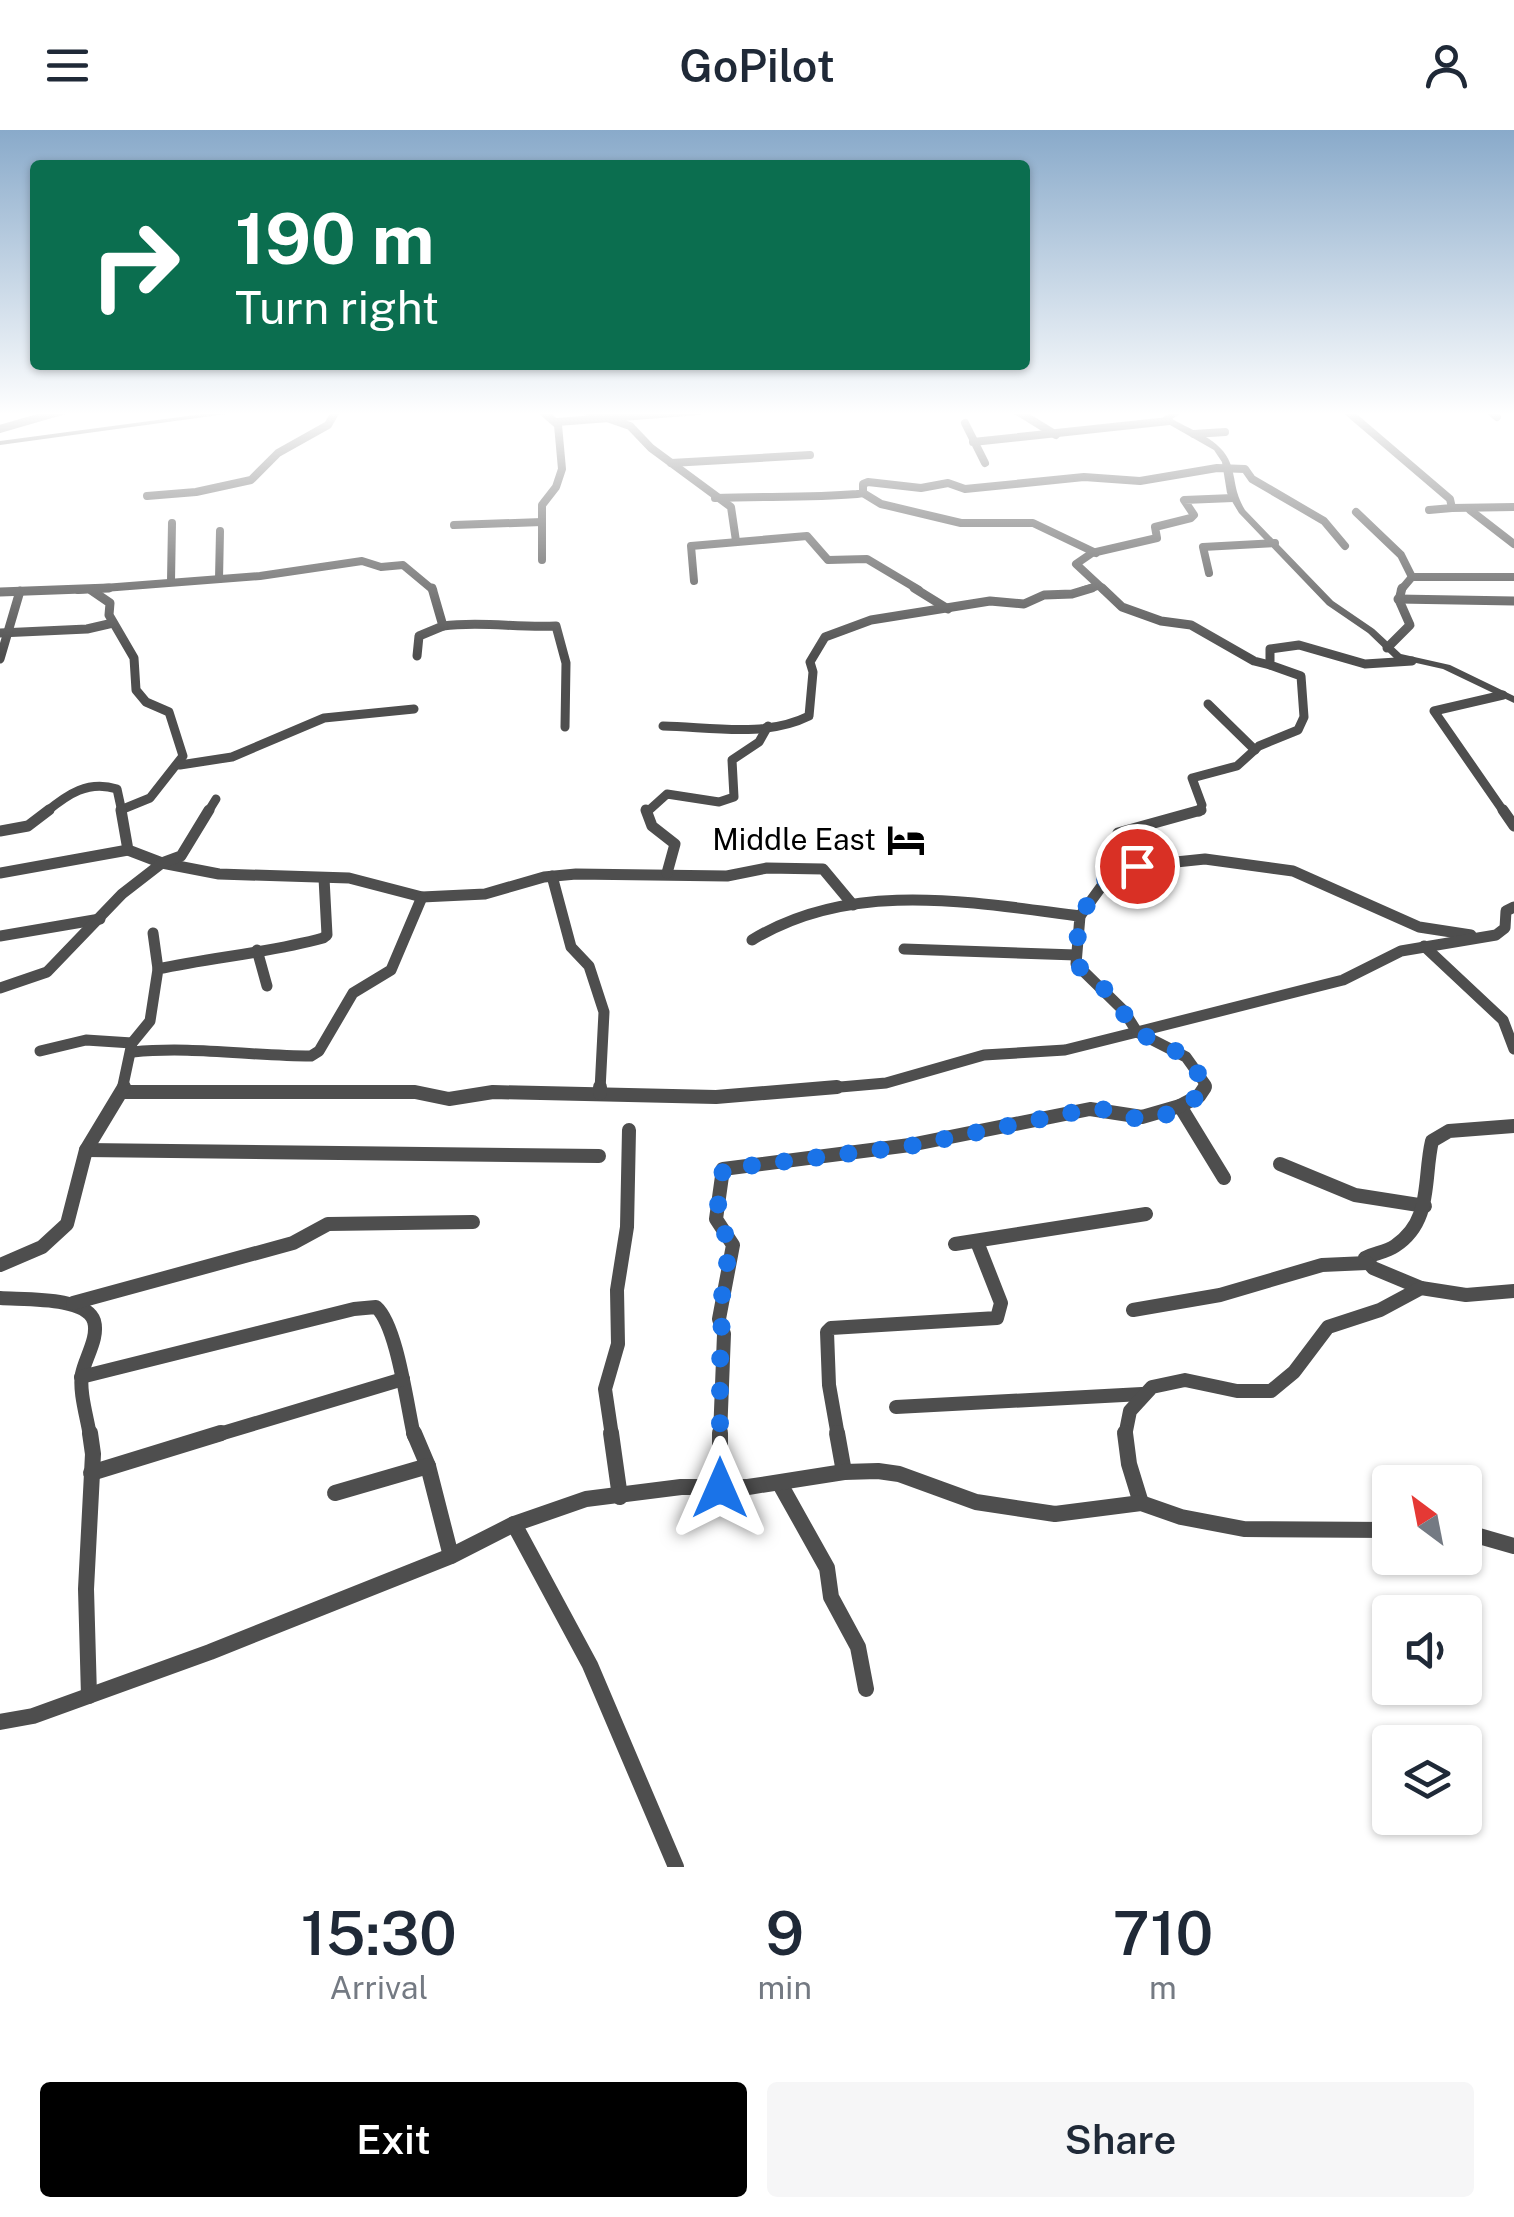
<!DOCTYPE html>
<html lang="en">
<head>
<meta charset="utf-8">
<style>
  :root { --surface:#fff; --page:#f6f6f7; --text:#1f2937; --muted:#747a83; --accent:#000 }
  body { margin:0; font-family:"Public Sans",sans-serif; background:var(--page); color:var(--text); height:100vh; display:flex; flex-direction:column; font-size:38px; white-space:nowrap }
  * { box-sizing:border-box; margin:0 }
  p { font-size:32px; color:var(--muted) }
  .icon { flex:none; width:55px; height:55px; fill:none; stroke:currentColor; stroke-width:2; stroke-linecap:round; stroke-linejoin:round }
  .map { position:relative; height:1737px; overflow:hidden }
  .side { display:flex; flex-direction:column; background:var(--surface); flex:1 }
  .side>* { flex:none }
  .guide { position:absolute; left:30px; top:30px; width:1000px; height:210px; border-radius:10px; box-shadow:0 2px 8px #0004; background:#0b6e4f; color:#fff; overflow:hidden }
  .needle { width:65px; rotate:328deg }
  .fabs { position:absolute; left:1372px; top:1335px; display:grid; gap:20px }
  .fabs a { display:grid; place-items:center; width:110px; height:110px; border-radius:10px; background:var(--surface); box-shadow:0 2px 8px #0004; font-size:50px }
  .pin { position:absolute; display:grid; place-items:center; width:85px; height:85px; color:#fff; margin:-42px; border:5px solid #fff; border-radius:50%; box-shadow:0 2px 10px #0007 }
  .me { position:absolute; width:110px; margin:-55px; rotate:0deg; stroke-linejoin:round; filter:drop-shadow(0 0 8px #0008) }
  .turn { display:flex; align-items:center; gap:35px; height:210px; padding:0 40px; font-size:45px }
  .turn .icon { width:130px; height:130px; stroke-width:2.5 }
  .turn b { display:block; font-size:70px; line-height:85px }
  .eta { display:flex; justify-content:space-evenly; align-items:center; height:170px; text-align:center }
  .eta b { font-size:60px; font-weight:600; line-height:70px }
  .primary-button { display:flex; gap:20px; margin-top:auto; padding:20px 40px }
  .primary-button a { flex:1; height:115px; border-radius:10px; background:var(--accent); color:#fff; font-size:40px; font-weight:600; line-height:115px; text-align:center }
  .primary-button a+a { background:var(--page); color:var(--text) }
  header { display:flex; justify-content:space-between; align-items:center; height:130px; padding:0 40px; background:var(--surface); font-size:45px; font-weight:600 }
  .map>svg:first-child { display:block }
</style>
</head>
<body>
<header><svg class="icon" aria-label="menu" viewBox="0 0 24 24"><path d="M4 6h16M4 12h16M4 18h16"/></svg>GoPilot<svg class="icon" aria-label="person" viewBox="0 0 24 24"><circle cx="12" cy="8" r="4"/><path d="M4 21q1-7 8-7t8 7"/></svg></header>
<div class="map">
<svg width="1514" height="1737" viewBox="0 0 1514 1737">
  <rect width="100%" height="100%" fill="#fff"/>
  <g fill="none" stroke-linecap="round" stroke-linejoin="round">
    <g stroke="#4e4e4e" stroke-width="8">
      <polyline points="542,281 558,295 562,339 556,357 542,375 542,430"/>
      <polyline points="587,281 630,296 651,318 731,377 736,411"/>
      <polyline points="1017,281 1056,305"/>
      <polyline points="1347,281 1450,369 1452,378 1429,380"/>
      <polyline points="1490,281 1497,287"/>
      <polyline points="557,292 699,281"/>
      <polyline points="965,293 985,333"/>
      <polyline points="0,299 62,281"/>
      <polyline points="1194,304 1225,302"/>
      <polyline points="973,312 1169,291"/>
      <polyline points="671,333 810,325"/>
      <polyline points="863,363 881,374 961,393 1033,393 1096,423"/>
      <polyline points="147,366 196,362 251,350 278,323 328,295 336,281"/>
      <path d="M 715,368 C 763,366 809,368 857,364 L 863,363 L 863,354 L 868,352 L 921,358 L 948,353 L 965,359 L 1084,347 L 1140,351 L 1217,338 L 1245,339 L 1252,349 L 1324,391 L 1345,416"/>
      <polyline points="1452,378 1514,377"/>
      <polyline points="1470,380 1514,414"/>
      <polyline points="1356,382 1401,425 1412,447"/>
      <polyline points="454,395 542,392"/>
      <polyline points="1209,443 1203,417 1275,413"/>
      <polyline points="219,449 220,401"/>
      <polyline points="171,451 172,393"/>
      <polyline points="694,451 691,416 807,406 828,430 867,429 919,460"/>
      <polyline points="78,460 260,446 362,431 381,437 403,435 433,460"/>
      <polyline points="1084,460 1098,456"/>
      <polyline points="1104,460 1076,434 1092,423 1157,408 1155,397 1191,388 1194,385 1184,370 1233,368"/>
      <polyline points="1401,460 1412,447 1514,447"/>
    </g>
    <g stroke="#4e4e4e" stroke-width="9">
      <polyline points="914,458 948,479"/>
      <polyline points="1102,458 1122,477 1161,491 1191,495 1254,531 1270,535"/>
      <polyline points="91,460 110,473 109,485 134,528 136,560 146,572 169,582 183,626 150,668 123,679"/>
      <polyline points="0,462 109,458"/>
      <polyline points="1398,469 1514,471"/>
      <path d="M 443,496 C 481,491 517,498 556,496 L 566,533 L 565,597"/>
      <polyline points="0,503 87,499 113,493"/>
      <polyline points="1387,518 1410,495 1399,470 1402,458"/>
      <polyline points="417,526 419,506 443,496 432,458"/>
      <polyline points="0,529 20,461"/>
      <polyline points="1503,565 1434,581 1504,682"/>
      <polyline points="1208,574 1255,620"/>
      <path d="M 663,596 C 711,597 765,608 809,586 L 813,542 L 810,532 L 825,507 L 871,490 L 990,471 L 1024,474 L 1044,465 L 1072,464 L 1092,458"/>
      <polyline points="180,635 232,627 324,588 414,579"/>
      <path d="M 46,682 C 68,664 88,650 117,659 L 122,682"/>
      <polyline points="208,682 216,669"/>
      <polyline points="647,682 667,664 719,672 734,667 732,630 759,612 768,596"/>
      <polyline points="1199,682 1202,675 1192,648 1237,636 1259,616 1298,600 1304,587 1301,546 1270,535 1270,519 1299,515 1365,534 1412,531"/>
    </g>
    <g stroke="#4e4e4e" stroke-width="11">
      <polyline points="121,680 128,720 162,733 219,744 349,748 422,767 485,764 544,747 576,744 727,746 767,738 823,739 853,775"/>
      <polyline points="646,680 652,696 675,714 667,743"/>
      <polyline points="1503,680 1514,696"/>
      <polyline points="0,701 28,696 49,680"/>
      <polyline points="1137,736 1205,729 1293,741 1419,797 1471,805"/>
      <polyline points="0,743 128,720"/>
      <polyline points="552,746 571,817 589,836 604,882 600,960"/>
      <polyline points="1080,786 1112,742 1137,736 1118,703 1201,680"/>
      <polyline points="153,803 158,839"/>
      <polyline points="0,806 100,789"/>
      <path d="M 752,810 C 851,749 970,772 1080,786 L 1076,834 L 1124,881 L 1137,902 L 1065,920 L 984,925 L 886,953 L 806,960"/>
      <polyline points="1424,816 1503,890 1514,919"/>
      <polyline points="904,819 1076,825"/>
      <polyline points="257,820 267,856"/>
      <polyline points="0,858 47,842 122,764 162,733 181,726 209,680"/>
      <polyline points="1137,902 1343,850 1401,821 1496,805 1505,798 1506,781 1514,777"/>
      <polyline points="1137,902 1186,927 1206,955 1203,960"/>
      <polyline points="40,921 86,910 132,913"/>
      <path d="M 133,922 C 192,916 251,926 311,926 L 319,921 L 353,863 L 391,840 L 422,767"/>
      <path d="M 122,960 L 132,913 L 150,891 L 158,839 C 213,827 269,823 323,808 L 327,805 L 324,748"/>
    </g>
    <g stroke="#4e4e4e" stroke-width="14">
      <polyline points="1205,957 1199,966 1180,976 1224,1048"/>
      <polyline points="122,962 415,962 449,969 493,962 716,967 837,957"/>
      <polyline points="600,963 600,957"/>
      <polyline points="86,1020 599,1026"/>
      <polyline points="1280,1034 1355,1065 1425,1076"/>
      <polyline points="955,1114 1146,1084"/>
      <polyline points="0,1135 42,1117 67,1094 86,1020 124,957"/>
      <path d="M 1421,1158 L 1373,1138 L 1365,1128 C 1375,1123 1386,1122 1395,1116 C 1433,1091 1423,1049 1432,1011 L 1449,1001 L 1514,996"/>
      <path d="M 0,1168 C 22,1170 86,1166 94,1191 C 99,1208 85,1228 82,1244 C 79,1262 87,1287 90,1306"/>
      <polyline points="73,1173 293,1113 328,1094 473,1092"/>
      <polyline points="1133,1180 1220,1165 1322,1135 1367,1133"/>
      <path d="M 81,1247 L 354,1179 L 376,1177 C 397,1195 407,1276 414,1306"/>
      <polyline points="896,1277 1142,1264"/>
      <polyline points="213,1306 403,1249"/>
      <polyline points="612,1306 605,1259 618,1214 617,1160 627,1097 629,1000"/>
      <polyline points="720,1306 724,1204 719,1189 733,1115 716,1089 723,1039 910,1015 1090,979 1142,987 1180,976"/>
      <polyline points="838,1306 829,1255 827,1202 831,1198 997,1188 1001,1173 977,1112"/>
      <polyline points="1125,1306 1130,1281 1152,1257 1185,1250 1237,1261 1271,1261 1294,1242 1328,1197 1380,1180 1421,1158 1466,1165 1514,1161"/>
    </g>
    <g stroke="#4e4e4e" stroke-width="16">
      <polyline points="414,1303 428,1336 451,1426"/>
      <polyline points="611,1303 620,1367"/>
      <polyline points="720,1303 720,1358"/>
      <polyline points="837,1303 844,1342"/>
      <polyline points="1125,1303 1129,1334 1141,1373"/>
      <polyline points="91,1343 221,1303"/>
      <polyline points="780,1354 827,1438 831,1467 858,1517 866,1559"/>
      <polyline points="335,1363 428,1336"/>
      <polyline points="514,1394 590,1535 676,1737"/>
      <polyline points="1465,1402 1514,1416"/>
      <polyline points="89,1566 86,1459 93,1324 90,1303"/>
      <polyline points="0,1592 33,1586 210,1522 451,1426 514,1394 586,1369 681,1357 748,1357 844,1342 878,1341 899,1344 976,1372 1055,1384 1141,1373 1181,1387 1244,1399 1390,1400"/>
    </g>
    <g fill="#4e4e4e" fill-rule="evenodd">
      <polygon points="225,281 248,281 0,315 0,311"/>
      <path d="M 1175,281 L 1184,281 L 1172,289 C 1191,300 1222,310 1230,333 C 1237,352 1233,359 1245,380 L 1333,471 L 1374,499 L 1401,524 L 1450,535 L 1514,566 L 1514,573 L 1443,539 L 1394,528 L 1368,503 L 1327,475 L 1239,383 L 1227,363 L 1222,332 L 1214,320 L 1163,291 L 1163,287 Z"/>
    </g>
  </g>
  <linearGradient id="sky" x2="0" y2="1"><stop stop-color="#89aaca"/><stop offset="0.54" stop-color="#fff"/><stop offset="1" stop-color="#fff" stop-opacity="0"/></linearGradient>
  <rect width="1514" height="525" fill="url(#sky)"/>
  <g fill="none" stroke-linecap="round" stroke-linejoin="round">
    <path stroke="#1a73e8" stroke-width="18" stroke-dasharray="0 32.4" d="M 720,1358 L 720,1230 L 724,1204 L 719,1189 L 726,1136 L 733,1116 L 716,1090 L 723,1039 L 910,1016 L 1090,979 C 1111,977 1124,989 1144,989 C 1164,989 1197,973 1206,955 L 1186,926 L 1137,902 L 1110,864 L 1076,834 C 1075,794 1090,741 1137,736"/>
  </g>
  <defs>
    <g id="hotel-bare" transform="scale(3)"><path d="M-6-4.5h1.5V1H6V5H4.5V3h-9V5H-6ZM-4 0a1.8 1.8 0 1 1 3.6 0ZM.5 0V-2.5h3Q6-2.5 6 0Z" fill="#000" stroke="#fff" stroke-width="2.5" paint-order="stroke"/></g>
  </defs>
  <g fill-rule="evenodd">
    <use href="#hotel-bare" x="906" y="710"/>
  </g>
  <g text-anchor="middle" stroke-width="8" stroke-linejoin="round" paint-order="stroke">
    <g font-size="30" fill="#000" stroke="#fff" text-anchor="end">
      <text x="876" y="720">Middle East</text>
    </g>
  </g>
</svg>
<div class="fabs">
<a><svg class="needle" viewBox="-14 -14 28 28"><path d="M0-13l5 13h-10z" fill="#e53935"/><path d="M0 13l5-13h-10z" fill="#747a83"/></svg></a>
<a><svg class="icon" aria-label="sound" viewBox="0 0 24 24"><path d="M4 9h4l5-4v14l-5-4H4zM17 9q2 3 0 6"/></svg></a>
<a><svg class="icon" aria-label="layers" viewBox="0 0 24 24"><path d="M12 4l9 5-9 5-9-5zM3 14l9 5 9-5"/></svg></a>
</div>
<div class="pin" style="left:1137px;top:736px;background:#d93025"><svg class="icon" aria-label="arrive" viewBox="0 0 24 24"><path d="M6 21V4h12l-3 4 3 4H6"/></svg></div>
<svg class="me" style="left:720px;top:1358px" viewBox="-20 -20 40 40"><path d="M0-17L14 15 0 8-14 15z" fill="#1a73e8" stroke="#fff" stroke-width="4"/></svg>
<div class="guide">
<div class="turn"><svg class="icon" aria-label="right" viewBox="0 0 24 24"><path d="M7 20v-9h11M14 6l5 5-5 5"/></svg><div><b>190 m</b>Turn right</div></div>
</div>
</div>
<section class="side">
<div class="eta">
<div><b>15:30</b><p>Arrival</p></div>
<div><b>9</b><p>min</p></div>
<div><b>710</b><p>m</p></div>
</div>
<div class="primary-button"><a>Exit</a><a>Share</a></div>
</section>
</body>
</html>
